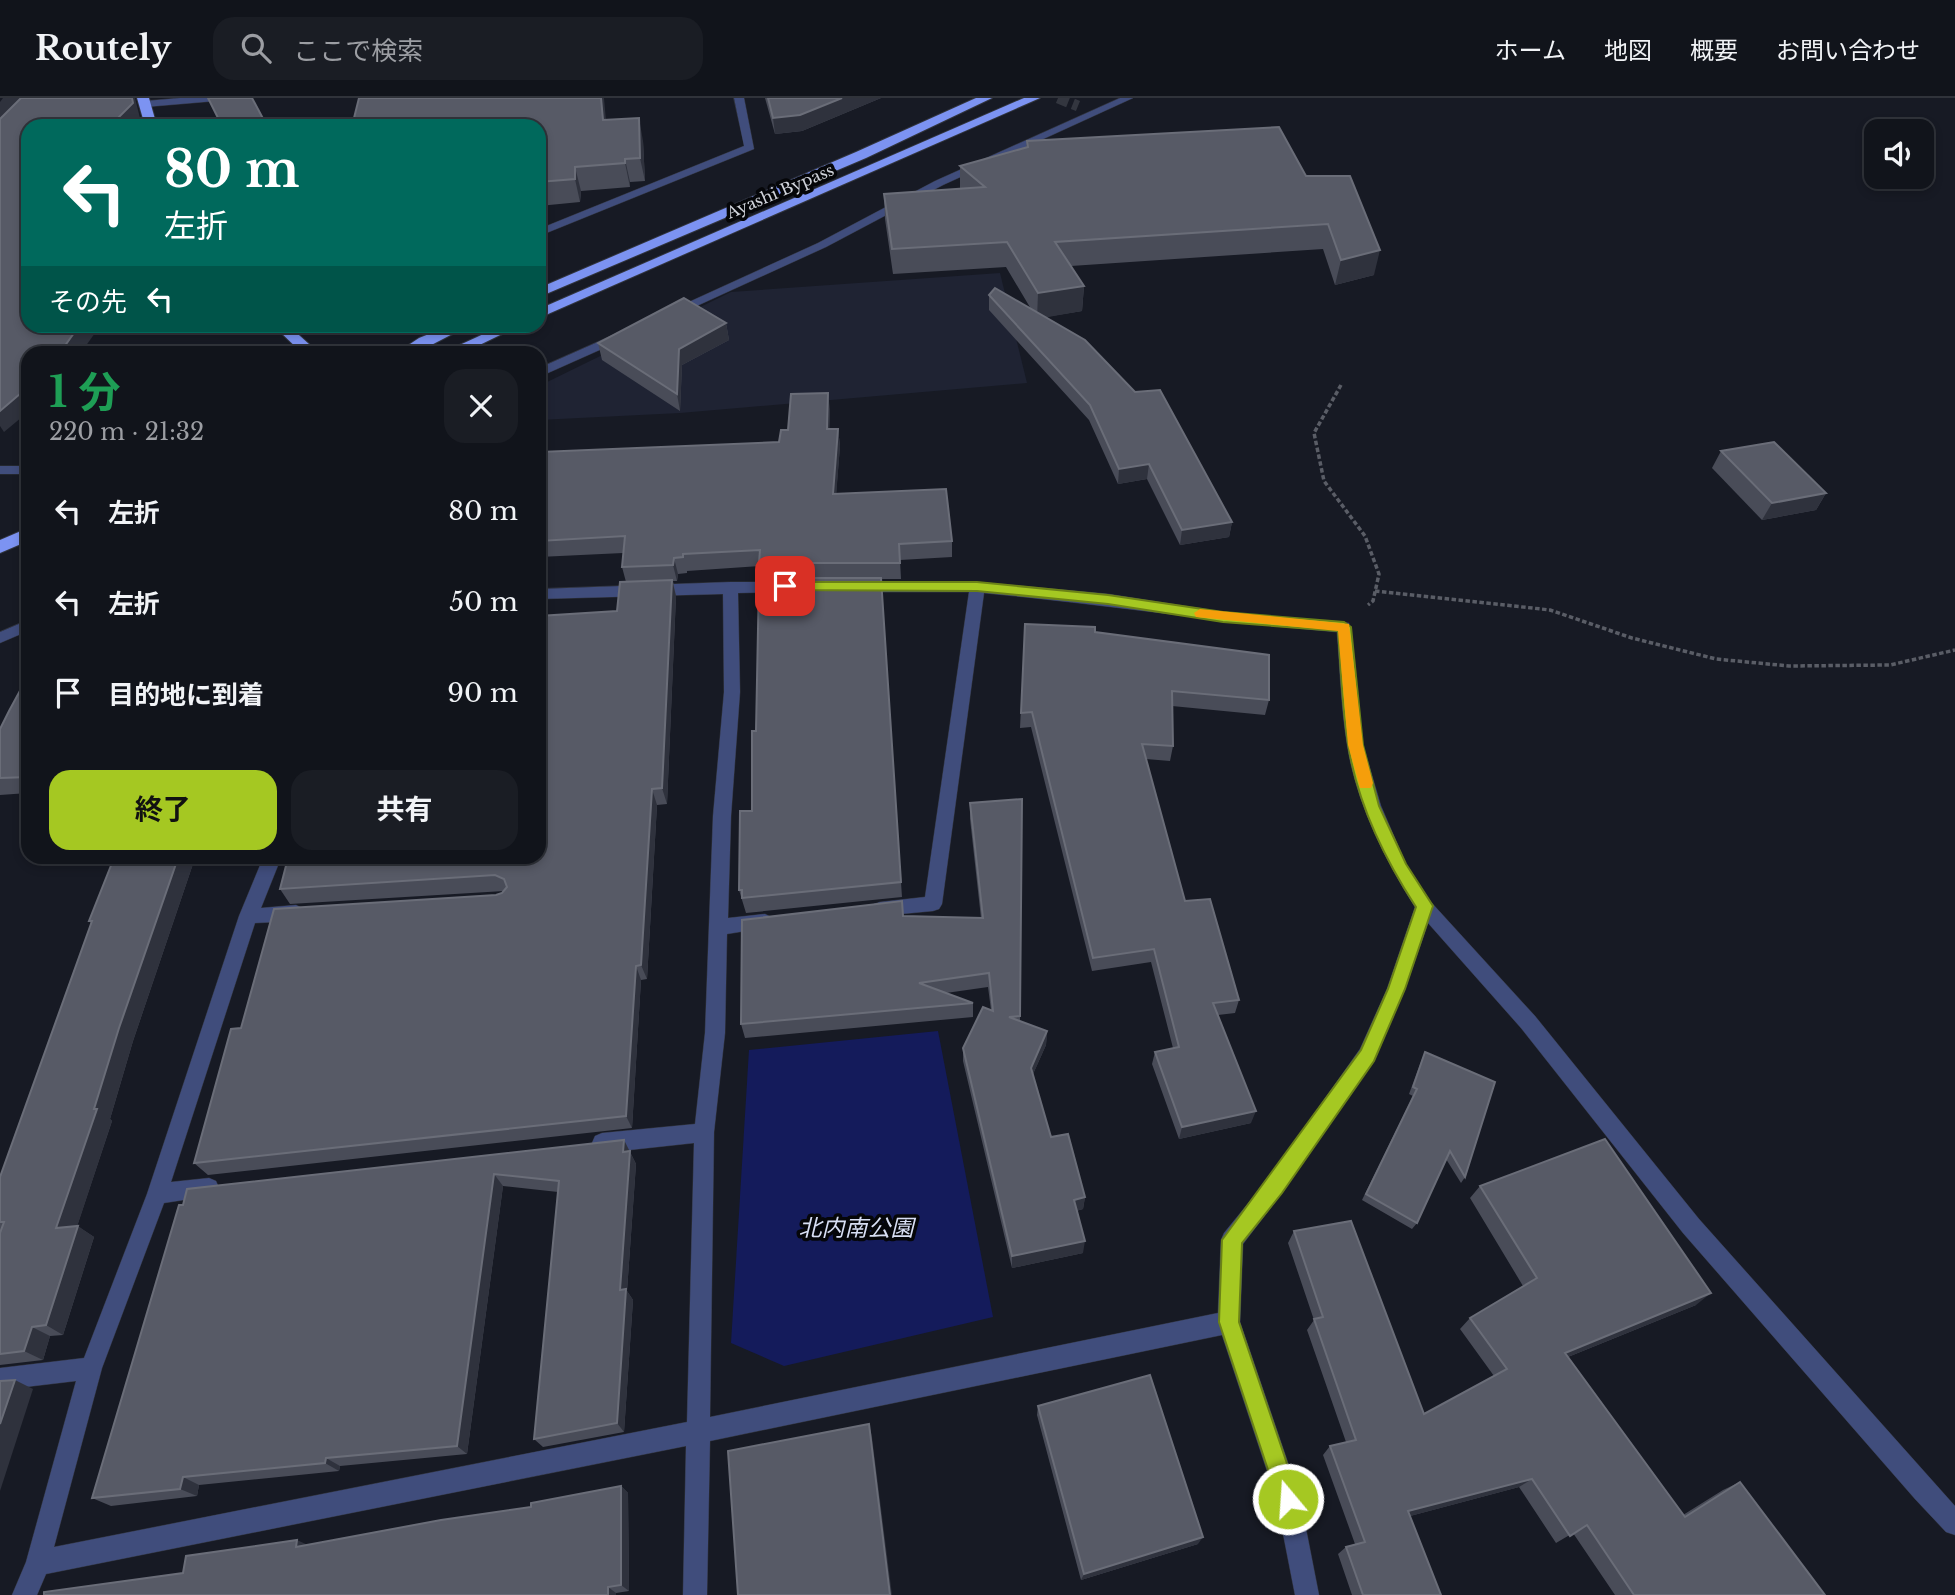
<!DOCTYPE html>
<html lang="ja">
<head>
<meta charset="utf-8">
<style>
  :root { --surface:#11141b; --page:#1a1d24; --text:#f1f3f6; --muted:#9c9ea3; --line:#30333a; --accent:#a5c822 }
  body { margin:0; font-family:"Libre Baskerville","Noto Sans JP",serif; background:var(--page); color:var(--text); height:100vh; display:flex; flex-direction:column; font-size:26px; white-space:nowrap }
  * { box-sizing:border-box; margin:0 }
  p { font-size:23px; color:var(--muted) }
  .icon { flex:none; width:38px; height:38px; fill:none; stroke:currentColor; stroke-width:2; stroke-linecap:round; stroke-linejoin:round }
  .map { position:relative; flex:1; overflow:hidden }
  .drawer { position:absolute; left:21px; top:248px; width:525px; height:518px; display:flex; flex-direction:column; background:var(--surface); border-radius:21px; box-shadow:0 4px 10px #0003,0 0 0 2px var(--line) }
  .drawer>* { flex:none }
  .hud { position:absolute; left:21px; top:21px; width:525px; height:214px; border-radius:21px; box-shadow:0 4px 10px #0003,0 0 0 2px var(--line); background:#00695c; color:#fff; overflow:hidden }
  .buttons { position:absolute; left:1864px; top:21px; display:grid; gap:14px }
  .buttons a { display:grid; place-items:center; width:70px; height:70px; border-radius:14px; background:var(--surface); box-shadow:0 4px 10px #0003,0 0 0 2px var(--line); font-size:35px }
  .pin { position:absolute; display:grid; place-items:center; width:60px; height:60px; color:#fff; margin:-30px; border-radius:14px; box-shadow:0 4px 10px #0006 }
  .me { position:absolute; width:77px; margin:-38px; rotate:342deg; stroke-linejoin:round; filter:drop-shadow(0 0 5px #0008) }
  .turn { display:flex; align-items:center; gap:24px; height:147px; padding:0 28px; font-size:32px }
  .turn .icon { width:91px; height:91px; stroke-width:2.5 }
  .turn b { display:block; font-size:49px; line-height:60px }
  .then { display:flex; align-items:center; height:66px; padding:0 28px; background:#0003; gap:14px; font-size:26px }
  .round { display:grid; place-items:center; flex:none; width:74px; height:74px; border-radius:21px; background:var(--page) }
  .headline { display:flex; align-items:center; justify-content:space-between; height:119px; padding:0 28px }
  h1 { font-size:42px; font-weight:700; line-height:52px; color:#1e9e55 }
  .action { display:flex; gap:14px; margin-top:auto; padding:14px 28px }
  .action a { flex:1; height:80px; border-radius:21px; background:var(--accent); color:#111; font-size:28px; font-weight:700; line-height:80px; text-align:center }
  .action a+a { background:var(--page); color:var(--text) }
  ul { padding:0; list-style:none }
  li { display:flex; align-items:center; gap:21px; height:91px; padding:0 28px }
  li div { flex:1 }
  li b { display:block; font-size:26px }
  li em { font-style:normal }
  header { display:flex; align-items:center; gap:42px; box-sizing:border-box; height:98px; padding:0 35px; background:var(--surface); border-bottom:2px solid var(--line) }
  header strong { font-size:33px }
  nav { display:flex; gap:38px; margin-inline-start:auto; font-size:24px }
  .search { width:490px; height:63px; background:var(--page); display:flex; align-items:center; gap:18px; box-sizing:border-box; padding:0 24px; border-radius:21px; color:var(--muted); font-size:26px }
  .map>svg:first-child { display:block }
</style>
</head>
<body>
<header>
<strong>Routely</strong>
<div class="search"><svg class="icon" aria-label="search" viewBox="0 0 24 24"><circle cx="10" cy="10" r="6"/><path d="M15 15l6 6"/></svg>ここで検索</div>
<nav><a>ホーム</a><a>地図</a><a>概要</a><a>お問い合わせ</a></nav>
</header>
<div class="map">
<svg width="1955" height="1497" viewBox="0 0 1955 1497">
  <rect width="100%" height="100%" fill="#171a24"/>
  <polygon fill="#1f2333" points="1000,175 1027,285 680,315 539,322 539,288 731,194"/>
  <polygon fill="#141b5b" points="938,933 993,1219 784,1268 731,1245 749,952"/>
  <g fill="none" stroke-linecap="round" stroke-linejoin="round">
    <polyline stroke="#33363f" stroke-width="11" stroke-dasharray="11 5" stroke-linecap="butt" points="1058,0 1078,8"/>
    <g stroke="#31343d" stroke-width="1">
      <g id="street">
        <polygon points="180,0 221,0 216,3 145,9 140,6 145,3"/>
        <polygon points="734,0 744,0 754,51 539,138 539,131 744,48"/>
        <polygon points="1120,0 1133,0 943,87 826,149 677,217 667,214 818,145 935,83"/>
        <polygon points="618,235 622,236 622,242 539,279 539,270"/>
        <polygon points="0,368 19,368 26,372 19,376 0,376"/>
        <path d="M 730,484 L 780,484 L 787,489 L 780,494 L 738,495 L 740,594 L 731,718 L 728,820 L 765,816 L 771,819 L 774,824 L 771,829 L 727,836 L 725,935 L 714,1034 L 710,1319 L 1218,1215 L 1221,1142 L 1224,1135 L 1268,1081 L 1360,951 L 1387,891 L 1415,809 C 1384,760 1356,704 1347,646 C 1341,609 1340,571 1337,534 C 1219,524 1102,506 984,495 L 942,806 L 939,811 L 933,813 L 880,818 L 874,816 L 871,811 L 874,806 L 880,804 L 925,799 L 969,494 L 857,494 L 850,489 L 852,485 L 977,484 L 1108,496 L 1223,514 L 1349,525 L 1363,647 L 1381,708 L 1406,766 L 1430,803 L 1535,918 L 1699,1121 L 1955,1408 L 1955,1437 L 1946,1434 L 1915,1401 L 1683,1135 L 1521,930 L 1428,825 L 1405,891 L 1374,963 L 1282,1095 L 1243,1146 L 1240,1224 L 1300,1400 L 1319,1497 L 1295,1497 L 1276,1400 L 1222,1237 L 710,1343 L 707,1497 L 683,1497 L 686,1348 L 46,1476 L 37,1497 L 12,1497 L 26,1464 L 76,1283 L 0,1292 L 0,1270 L 84,1260 L 147,1096 L 239,818 L 263,760 L 281,760 L 261,810 L 296,807 L 302,810 L 305,815 L 302,820 L 296,823 L 255,825 L 171,1084 L 209,1080 L 216,1083 L 219,1090 L 216,1097 L 164,1105 L 102,1270 L 54,1449 L 687,1324 L 694,1045 L 602,1055 L 595,1052 L 592,1045 L 595,1038 L 602,1035 L 695,1026 L 705,935 L 713,718 L 724,594 L 723,496 L 539,501 L 539,491 Z"/>
        <polygon points="28,522 28,533 0,545 0,534"/>
      </g>
    </g>
    <g stroke="#31343d" stroke-width="2">
      <g id="highway">
        <polygon points="137,0 149,0 157,28 145,28"/>
        <polygon points="976,0 992,0 866,60 539,199 539,190 856,54"/>
        <polygon points="1024,0 1040,0 539,220 539,211"/>
        <polygon points="274,228 289,228 320,256 303,256"/>
        <polygon points="449,228 468,228 414,256 395,256 419,240"/>
        <polygon points="501,228 519,228 461,256 440,256"/>
        <polygon points="28,430 28,443 0,455 0,442"/>
      </g>
    </g>
    <g stroke="#5a5d66" stroke-width="3.5" stroke-dasharray="4.5 2.5" stroke-linecap="butt">
      <polyline points="1341,287 1314,335 1324,383 1365,438 1379,476 1373,503 1368,507"/>
      <polyline points="1375,493 1550,512 1632,540 1716,561 1789,568 1890,567 1955,552"/>
    </g>
    <use href="#street" fill="#404d7c" fill-rule="evenodd"/>
    <use href="#highway" fill="#7c93f2" fill-rule="evenodd"/>
  </g>
  <g fill="#494c58">
    <polygon points="765,0 881,0 802,33 775,36"/>
    <polygon points="606,22 643,43 645,83 630,84 630,89 581,93 580,104 539,108 539,28"/>
    <polygon points="1027,43 1306,78 1374,177 1335,187 1323,151 1071,168 1084,188 1082,213 1045,219 1232,424 1229,439 1180,447 1147,381 1118,386 1089,322 989,212 989,197 1031,211 1006,169 893,176 885,121 884,96 960,91 960,68 1026,50"/>
    <polygon points="726,225 729,242 682,267 680,313 602,262 598,245"/>
    <polygon points="830,311 829,331 838,331 840,348 836,396 952,443 952,459 900,462 901,481 881,481 902,799 746,815 739,792 752,713 762,480 760,468 687,473 687,475 678,476 677,483 673,483 676,498 667,706 657,707 647,881 641,882 632,1030 208,1077 194,1065 241,930 496,797 502,795 504,793 290,806 280,791 617,513 626,484 622,469 623,455 539,459 539,351 541,350 542,354 779,344 788,332"/>
    <polygon points="1721,353 1826,395 1816,412 1762,422 1712,370"/>
    <polygon points="1025,526 1095,534 1269,602 1265,617 1172,608 1173,648 1170,663 1146,661 1185,803 1239,902 1235,915 1218,917 1251,1025 1179,1041 1152,966 1155,954 1173,950 1151,864 1092,873 1031,629 1020,630"/>
    <polygon points="28,578 28,695 0,697 0,631"/>
    <polygon points="1022,701 1020,923 1047,933 1046,947 1033,976 1051,1039 1085,1099 1083,1111 1076,1113 1083,1155 1012,1170 963,963 963,950 991,912 988,889 946,895 973,905 973,919 745,940 741,926 904,818 981,820 970,721 970,705"/>
    <polygon points="114,760 195,760 133,943 110,1021 112,1023 77,1128 94,1139 63,1237 50,1238 43,1262 0,1267 0,1079 91,825 89,823"/>
    <polygon points="1425,954 1465,1079 1461,1085 1446,1061 1417,1125 1412,1131 1362,1102 1413,998 1409,996 1422,961"/>
    <polygon points="624,1042 636,1066 627,1193 633,1202 624,1334 543,1349 534,1341 558,1094 503,1088 467,1356 340,1368 339,1373 199,1387 197,1398 111,1408 92,1400 179,1107"/>
    <polygon points="1480,1088 1696,1207 1568,1259 1683,1417 1723,1392 1740,1384 1825,1497 1615,1497 1573,1435 1556,1445 1519,1389 1410,1418 1441,1497 1352,1497 1338,1456 1346,1449 1355,1446 1323,1357 1330,1348 1346,1344 1307,1232 1314,1222 1288,1145 1294,1133 1424,1316 1494,1278 1460,1231 1470,1220 1523,1188 1470,1100"/>
    <polygon points="1038,1308 1198,1446 1081,1482 1037,1317"/>
    <polygon points="621,1388 628,1395 629,1493 616,1495 183,1475 308,1447 531,1409"/>
  </g>
  <g fill="#2f323d">
    <polygon points="3,0 25,0 0,28 0,4"/>
    <polygon points="132,0 135,0 140,20 133,28 110,28"/>
    <polygon points="601,0 604,0 608,45 603,22"/>
    <polygon points="842,0 881,0 802,33 775,36 773,20"/>
    <polygon points="639,20 643,43 645,83 640,60"/>
    <polygon points="625,61 630,84 630,89 625,65"/>
    <polygon points="575,69 581,93 580,104 575,81"/>
    <polygon points="1380,152 1374,177 1335,187 1341,162"/>
    <polygon points="1084,188 1082,213 1037,221 1038,195"/>
    <polygon points="726,225 729,242 682,267 680,313 677,296 679,251"/>
    <polygon points="79,228 100,228 80,256 59,256"/>
    <polygon points="28,289 28,314 4,334 0,328 0,313"/>
    <polygon points="828,295 830,311 829,348 827,331"/>
    <polygon points="838,331 840,348 835,413 833,396"/>
    <polygon points="1149,366 1147,381 1118,386 1119,371"/>
    <polygon points="1826,395 1816,412 1762,422 1772,405"/>
    <polygon points="1232,424 1229,439 1180,447 1182,432"/>
    <polygon points="674,460 678,476 677,483 673,467"/>
    <polygon points="672,482 676,498 667,706 662,690"/>
    <polygon points="652,691 657,707 647,881 641,867"/>
    <polygon points="178,760 195,760 133,943 110,1021 112,1023 73,1141 56,1130 119,930"/>
    <polygon points="636,868 641,882 632,1030 626,1018"/>
    <polygon points="1047,933 1046,947 1030,983 1031,970"/>
    <polygon points="1256,1013 1251,1025 1179,1041 1182,1029"/>
    <polygon points="624,1042 636,1066 627,1193 633,1202 624,1334 617,1325"/>
    <polygon points="494,1076 503,1088 467,1356 457,1348"/>
    <polygon points="1085,1099 1083,1111 1072,1114 1074,1102"/>
    <polygon points="78,1128 94,1139 63,1237 46,1227"/>
    <polygon points="1085,1143 1083,1155 1012,1170 1012,1158"/>
    <polygon points="1711,1195 1696,1207 1553,1265 1565,1255"/>
    <polygon points="32,1229 50,1238 43,1262 24,1253"/>
    <polygon points="15,1282 33,1291 0,1393 0,1326"/>
    <polygon points="869,1326 872,1339 892,1497 890,1497"/>
    <polygon points="326,1360 340,1368 339,1373 325,1365"/>
    <polygon points="183,1379 199,1387 197,1398 180,1391"/>
    <polygon points="1532,1381 1519,1389 1399,1421 1408,1413"/>
    <polygon points="621,1388 628,1395 629,1493 621,1487"/>
    <polygon points="1203,1439 1198,1446 1081,1482 1084,1476"/>
    <polygon points="297,1442 312,1449 296,1449"/>
    <polygon points="608,1489 616,1495 616,1497 608,1497"/>
  </g>
  <g fill="#575a66" stroke="#6a6d78" stroke-width="2">
    <polygon points="21,0 132,0 133,5 110,28 28,28 28,228 79,228 59,256 28,256 28,289 0,313 0,21"/>
    <polygon points="208,0 252,0 267,28 222,28"/>
    <polygon points="359,0 601,0 603,22 639,20 640,60 625,61 625,65 575,69 575,81 539,84 539,28 352,28"/>
    <polygon points="768,0 842,0 800,17 773,20"/>
    <polygon points="1279,29 1306,78 1350,78 1380,152 1341,162 1328,126 1055,144 1084,188 1038,195 1007,144 892,151 884,96 985,89 960,68 1028,49 1027,43"/>
    <polygon points="995,190 1085,242 1135,294 1160,292 1232,424 1182,432 1149,366 1119,371 1090,307 989,197"/>
    <polygon points="684,200 726,225 679,251 677,296 598,245"/>
    <polygon points="828,295 827,331 838,331 833,396 946,391 952,443 899,446 900,465 759,465 760,452 683,456 683,459 674,460 673,467 622,469 625,438 539,443 539,351 541,350 540,354 779,344 781,332 788,332 791,296"/>
    <polygon points="1774,344 1826,395 1772,405 1721,353"/>
    <polygon points="759,480 881,480 901,784 742,800 742,792 739,792 740,713 752,713 752,633 756,633"/>
    <polygon points="672,482 662,690 652,691 641,867 636,868 626,1018 194,1065 231,931 241,930 274,811 496,797 502,795 507,789 504,781 495,777 280,791 288,760 539,760 539,518 617,513 620,484"/>
    <polygon points="1025,526 1095,529 1095,534 1269,557 1269,602 1172,593 1173,648 1142,646 1185,803 1210,801 1239,902 1213,905 1256,1013 1182,1029 1155,954 1179,949 1154,851 1093,860 1032,614 1021,615"/>
    <polygon points="28,578 28,679 0,680 0,631 9,613"/>
    <polygon points="1022,701 1020,918 1009,919 1047,933 1031,970 1051,1039 1068,1036 1085,1099 1074,1102 1085,1143 1012,1158 963,950 983,909 993,913 989,875 919,885 973,905 741,926 742,822 902,803 903,818 983,820 970,705"/>
    <polygon points="114,760 178,760 119,930 94,1011 97,1011 56,1130 78,1128 46,1227 32,1229 24,1253 0,1256 0,1135 4,1124 0,1124 0,1079 92,823 89,823"/>
    <polygon points="1425,954 1495,984 1465,1079 1450,1053 1417,1125 1366,1096 1417,991 1413,989"/>
    <polygon points="1605,1041 1711,1195 1565,1255 1685,1419 1740,1384 1825,1497 1634,1497 1587,1427 1570,1438 1532,1381 1408,1413 1441,1497 1363,1497 1346,1449 1365,1444 1330,1348 1356,1342 1314,1221 1323,1219 1294,1133 1351,1123 1424,1316 1507,1271 1470,1220 1537,1180 1480,1088"/>
    <polygon points="624,1042 623,1054 630,1053 620,1192 626,1191 617,1325 534,1341 559,1083 494,1076 457,1348 326,1360 325,1365 183,1379 180,1391 92,1400 179,1107 183,1107 187,1091"/>
    <polygon points="1150,1277 1203,1439 1084,1476 1038,1308"/>
    <polygon points="15,1282 0,1326 0,1283"/>
    <polygon points="869,1326 890,1497 738,1497 728,1353"/>
    <polygon points="621,1388 621,1487 608,1489 608,1497 44,1497 44,1494 183,1475 186,1458 297,1442 296,1449 441,1422 531,1409 531,1405"/>
  </g>
  <path fill="#a5c822" stroke="#6b8216" stroke-width="2" d="M 785,484 L 977,484 L 1108,497 L 1223,514 L 1344,524 L 1351,529 L 1363,647 L 1379,708 L 1406,766 L 1433,808 L 1405,891 L 1374,963 L 1282,1095 L 1242,1145 L 1239,1224 L 1299,1401 L 1296,1408 L 1288,1411 L 1280,1408 L 1219,1224 L 1222,1142 L 1361,952 L 1388,891 L 1416,809 C 1384,760 1357,704 1348,646 C 1342,609 1341,571 1338,533 L 1223,524 L 1108,506 L 977,493 L 780,492 L 780,485 Z"/>
  <polygon fill="#f59e0b" points="1200,511 1349,526 1363,647 1373,685 1371,690 1360,690 1348,647 1338,533 1196,519 1194,515"/>
  <g text-anchor="middle" stroke-width="7" stroke-linejoin="round" paint-order="stroke">
    <g font-size="16" fill="#cfd2d9" stroke="#050609">
      <text transform="translate(780 93) rotate(-23)" y="6">Ayashi Bypass</text>
    </g>
    <g font-size="23" font-style="italic" fill="#d8dff4" stroke="#050609">
      <text x="856" y="1138">北内南公園</text>
    </g>
  </g>
</svg>
<div class="buttons">
<a><svg class="icon" aria-label="sound" viewBox="0 0 24 24"><path d="M4 9h4l5-4v14l-5-4H4zM17 9q2 3 0 6"/></svg></a>
</div>
<div class="pin" style="left:785px;top:488px;background:#d93025"><svg class="icon" aria-label="arrive" viewBox="0 0 24 24"><path d="M6 21V4h12l-3 4 3 4H6"/></svg></div>
<svg class="me" style="left:1288px;top:1401px" viewBox="-20 -20 40 40"><circle r="17" fill="#a5c822" stroke="#fff" stroke-width="3"/><path d="M0-11L8 9 0 5-8 9z" fill="#fff"/></svg>
<div class="hud">
<div class="turn"><svg class="icon" aria-label="left" viewBox="0 0 24 24"><path d="M17 20v-9H6M10 6l-5 5 5 5"/></svg><div><b>80 m</b>左折</div></div>
<div class="then">その先<svg class="icon" aria-label="left" viewBox="0 0 24 24"><path d="M17 20v-9H6M10 6l-5 5 5 5"/></svg></div>
</div>
<section class="drawer">
<div class="headline"><div><h1>1 分</h1><p>220 m · 21:32</p></div><a class="round"><svg class="icon" aria-label="close" viewBox="0 0 24 24"><path d="M6 6l12 12M18 6L6 18"/></svg></a></div>
<ul>
<li><svg class="icon" aria-label="left" viewBox="0 0 24 24"><path d="M17 20v-9H6M10 6l-5 5 5 5"/></svg><div><b>左折</b></div><em>80 m</em></li>
<li><svg class="icon" aria-label="left" viewBox="0 0 24 24"><path d="M17 20v-9H6M10 6l-5 5 5 5"/></svg><div><b>左折</b></div><em>50 m</em></li>
<li><svg class="icon" aria-label="arrive" viewBox="0 0 24 24"><path d="M6 21V4h12l-3 4 3 4H6"/></svg><div><b>目的地に到着</b></div><em>90 m</em></li>
</ul>
<div class="action"><a>終了</a><a>共有</a></div>
</section>
</div>
</body>
</html>
